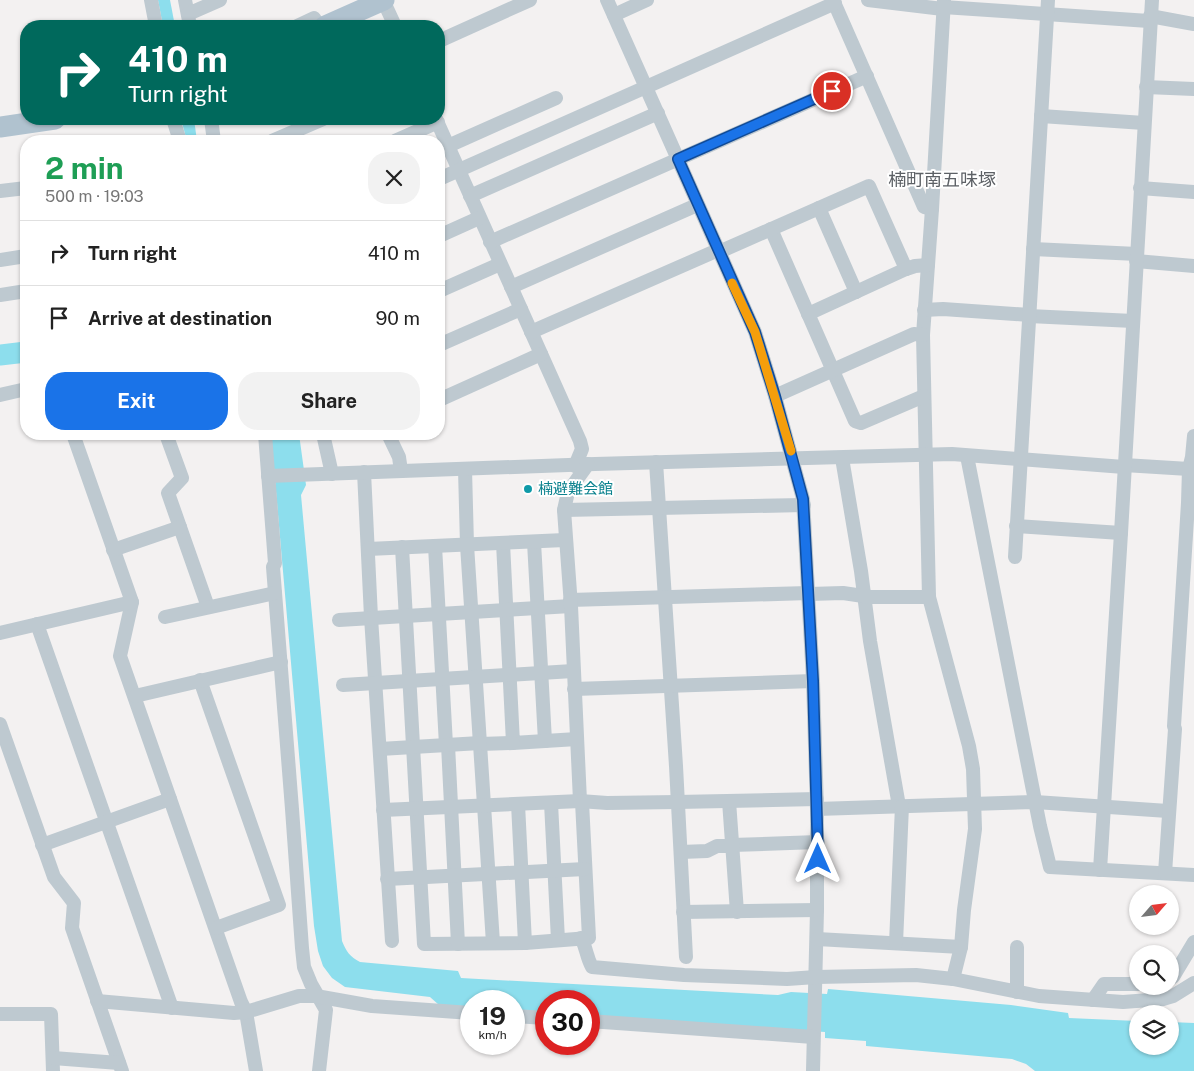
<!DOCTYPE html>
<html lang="en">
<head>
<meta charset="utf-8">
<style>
  :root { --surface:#fff; --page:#f2f2f2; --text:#222; --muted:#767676; --line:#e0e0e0; --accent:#1a73e8 }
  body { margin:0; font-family:"Public Sans","Noto Sans JP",sans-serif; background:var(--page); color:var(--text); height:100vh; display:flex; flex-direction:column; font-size:19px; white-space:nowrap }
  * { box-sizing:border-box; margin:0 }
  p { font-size:16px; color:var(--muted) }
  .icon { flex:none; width:28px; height:28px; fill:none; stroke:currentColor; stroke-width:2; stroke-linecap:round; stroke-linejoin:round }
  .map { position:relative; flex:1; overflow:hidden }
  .details { position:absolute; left:20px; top:135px; width:425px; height:305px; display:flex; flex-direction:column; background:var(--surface); border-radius:20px; box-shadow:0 1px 4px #0004 }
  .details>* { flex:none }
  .hud { position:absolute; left:20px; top:20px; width:425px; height:105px; border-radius:20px; box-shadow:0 1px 4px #0004; background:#00695c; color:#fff; overflow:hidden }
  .needle { width:32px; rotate:62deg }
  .buttons { position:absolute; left:1129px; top:885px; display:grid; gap:10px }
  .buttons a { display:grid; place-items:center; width:50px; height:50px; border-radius:50%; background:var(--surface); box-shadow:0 1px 4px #0004; font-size:25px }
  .speed { position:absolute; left:460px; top:990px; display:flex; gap:10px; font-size:25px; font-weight:700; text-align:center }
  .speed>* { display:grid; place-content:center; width:65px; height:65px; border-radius:50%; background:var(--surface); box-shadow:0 1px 4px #0004; line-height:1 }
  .speed small { font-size:12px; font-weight:400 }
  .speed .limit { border:8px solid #d22; background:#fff; color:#111 }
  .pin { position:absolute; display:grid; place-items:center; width:42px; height:42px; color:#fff; margin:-21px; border:2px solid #fff; border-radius:50%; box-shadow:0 1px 5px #0007 }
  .me { position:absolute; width:55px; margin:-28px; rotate:0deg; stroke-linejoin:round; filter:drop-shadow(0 0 4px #0008) }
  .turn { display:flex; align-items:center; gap:18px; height:105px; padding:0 25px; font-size:22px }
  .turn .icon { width:65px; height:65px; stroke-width:2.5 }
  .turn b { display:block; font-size:35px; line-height:42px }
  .round { display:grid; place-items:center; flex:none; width:52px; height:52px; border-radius:20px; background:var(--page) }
  .headline { display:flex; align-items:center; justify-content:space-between; height:85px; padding:0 25px }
  h1 { font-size:30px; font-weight:700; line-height:38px; color:#1e9e55 }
  .primary-button { display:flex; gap:10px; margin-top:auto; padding:10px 25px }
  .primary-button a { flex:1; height:58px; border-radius:20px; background:var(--accent); color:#fff; font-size:20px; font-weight:700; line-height:58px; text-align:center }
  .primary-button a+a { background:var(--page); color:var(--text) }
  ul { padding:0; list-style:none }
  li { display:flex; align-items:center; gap:15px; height:65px; padding:0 25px; border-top:1px solid var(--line) }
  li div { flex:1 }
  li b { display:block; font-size:19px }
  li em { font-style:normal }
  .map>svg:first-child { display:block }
</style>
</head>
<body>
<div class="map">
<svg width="1194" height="1071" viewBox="0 0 1194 1071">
  <rect width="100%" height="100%" fill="#f3f1f1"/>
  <g fill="#8ddeed">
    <polygon points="158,0 170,0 175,26 163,26"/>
    <polygon points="181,119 194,119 197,141 187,141"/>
    <path d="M 271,434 L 299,434 L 306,485 L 301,495 L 342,941 C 346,951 350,957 360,962 L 458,971 L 461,978 L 778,995 L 791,992 L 827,994 L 828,989 L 1011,1005 L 1068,1013 L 1069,1018 L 1137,1021 L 1138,1046 L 1170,1046 L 1170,1022 L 1194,1023 L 1194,1071 L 1035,1071 L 1026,1064 L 1012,1059 L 866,1046 L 866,1041 L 825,1038 L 825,1032 L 589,1016 L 589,1001 L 546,1001 L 546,1013 L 514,1010 L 514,1001 L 471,1001 L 471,1007 L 439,1005 L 430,997 L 345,987 L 332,978 L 323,966 L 318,951 L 314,926 Z"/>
  </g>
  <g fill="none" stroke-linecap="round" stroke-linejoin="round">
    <polyline stroke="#8ddeed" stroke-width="21" points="0,355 26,352"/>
    <g stroke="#bec9d0" stroke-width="14">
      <polyline points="151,0 156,26"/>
      <polyline points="185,0 190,26"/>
      <polyline points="383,0 395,26"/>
      <polyline points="607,0 755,332 775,396 803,499 813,681 817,809 817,910 813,1071"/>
      <polyline points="833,0 924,207 932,209"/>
      <polyline points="868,0 943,9"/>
      <polyline points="944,0 932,209 923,335 929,597 969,746 973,769 975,829 964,910 961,947 953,979"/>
      <polyline points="943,7 1149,21"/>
      <polyline points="188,14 220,0"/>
      <polyline points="614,15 647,0"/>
      <polyline points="1150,16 1194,24"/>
      <polyline points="297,26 314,18 319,26"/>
      <polyline points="439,41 530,0"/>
      <polyline points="1146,87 1194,89"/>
      <polyline points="1041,116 1144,123"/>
      <polyline points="173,119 180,141"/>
      <polyline points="211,119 214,141"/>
      <polyline points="436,119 580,441 582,449 575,466"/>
      <polyline points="272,141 323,119"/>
      <polyline points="395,141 438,122"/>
      <polyline points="448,146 556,98"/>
      <polyline points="439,179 835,3"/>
      <polyline points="1140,188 1194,192"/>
      <polyline points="0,191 26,188"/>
      <polyline points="470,196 658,113"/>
      <polyline points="819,208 856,292"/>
      <polyline points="771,229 855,421 861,423 924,396"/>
      <polyline points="439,236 479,218"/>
      <polyline points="490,242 867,76"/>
      <polyline points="1033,249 1137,254"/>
      <polyline points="719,252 869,186 906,269"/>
      <polyline points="0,260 26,256"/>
      <polyline points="1136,261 1194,266"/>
      <polyline points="511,287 697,205"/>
      <polyline points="439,291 500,264"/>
      <polyline points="0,295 26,291"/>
      <polyline points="924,310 943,309 1029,315"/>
      <polyline points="808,314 906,269 915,266 928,265"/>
      <polyline points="1029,316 1133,321"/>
      <polyline points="531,332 718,250"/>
      <polyline points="439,345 521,309"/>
      <polyline points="0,395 26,389"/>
      <polyline points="775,396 914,334 923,335"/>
      <polyline points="439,400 541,354"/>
      <polyline points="73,434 132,602 120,656 241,1002 246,1012 256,1071"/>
      <polyline points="166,434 182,478 168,493 208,607"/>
      <polyline points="265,434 275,563 273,567 292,809 302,948 304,967 311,984 326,1010 319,1071"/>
      <polyline points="323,434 332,474"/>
      <polyline points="388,434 399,457 401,471"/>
      <polyline points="967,456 1040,826 1050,867 1194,875"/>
      <polyline points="842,458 861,571 870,641 899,806"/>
      <polyline points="656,462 676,766 686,957"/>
      <polyline points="1124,465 1189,469"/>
      <polyline points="465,469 467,545 493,943"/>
      <polyline points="364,472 371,617 392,941"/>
      <polyline points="268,476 595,464 952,454 1124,467"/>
      <polyline points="564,510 804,505"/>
      <polyline points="1016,526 1121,533"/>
      <polyline points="534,542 545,741"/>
      <polyline points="503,543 513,743 577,739"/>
      <polyline points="435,546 446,745"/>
      <polyline points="402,547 424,944 525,943 589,938 582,802"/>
      <polyline points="368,549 565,540"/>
      <polyline points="113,550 180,527"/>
      <polyline points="1015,557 1048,0"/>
      <polyline points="809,594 843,593 870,597 929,597"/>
      <polyline points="570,600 809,593"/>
      <polyline points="165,617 275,593"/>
      <polyline points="339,620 571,606"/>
      <polyline points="37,624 172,1008"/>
      <polyline points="0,633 132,602"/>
      <polyline points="200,680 279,905 216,928"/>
      <polyline points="343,685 573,671"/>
      <polyline points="574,689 813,681"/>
      <polyline points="135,696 281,662"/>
      <polyline points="0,724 54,877 74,903 72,928 122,1071"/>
      <polyline points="480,744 513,743"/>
      <polyline points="448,745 458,944"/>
      <polyline points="380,749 480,743"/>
      <polyline points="580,801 571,606 564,510 568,492 588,464"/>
      <polyline points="729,801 737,912"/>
      <polyline points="551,803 558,940"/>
      <polyline points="518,804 525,943"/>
      <polyline points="817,809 1035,802 1168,811"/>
      <polyline points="383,810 580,801 607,803 677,802 817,799"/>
      <polyline points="42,845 170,799"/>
      <polyline points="732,845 818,842"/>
      <polyline points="681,852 707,851 717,846 733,846"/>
      <polyline points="1100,870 1121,533 1152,0"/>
      <polyline points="1165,873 1175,729 1174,726 1188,503 1189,469 1192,457 1194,436"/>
      <polyline points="387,879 585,869"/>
      <polyline points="683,912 817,910"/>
      <path d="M 581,938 C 587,949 586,956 592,967 L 684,975 L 787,979 L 816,977 L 916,975 L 953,979 L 1039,996 L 1123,1002 L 1163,999 L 1173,996 L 1194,983"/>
      <polyline points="817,939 961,947"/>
      <polyline points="896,943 902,806"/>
      <polyline points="1017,947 1017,992"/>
      <polyline points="1170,978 1173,977 1194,942"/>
      <polyline points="1093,1000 1104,984 1138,984"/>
      <polyline points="97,1001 234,1013 246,1012 299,996 316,996 372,1006 471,1013"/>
      <polyline points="0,1014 51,1014 53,1071"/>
      <polyline points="514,1016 546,1018"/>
      <polyline points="589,1021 813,1037"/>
      <polyline points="53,1058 119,1063"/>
    </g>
    <g stroke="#b0c2cf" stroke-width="21">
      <polyline points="325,26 384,0"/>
      <polyline points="0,127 55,119"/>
    </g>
  </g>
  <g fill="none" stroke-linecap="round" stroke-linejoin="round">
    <g stroke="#114b97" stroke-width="12">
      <polyline id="route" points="818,859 813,681 803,499 775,396 755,332 678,159 832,91"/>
    </g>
    <use href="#route" stroke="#1a73e8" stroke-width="9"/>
    <polyline stroke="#f59e0b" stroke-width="9" points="732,283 755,332 791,451"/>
  </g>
  <circle fill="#0f9aa8" stroke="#fff" stroke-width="2" cx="528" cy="489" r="5"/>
  <g text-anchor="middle" stroke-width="4" stroke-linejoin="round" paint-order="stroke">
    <g font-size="15" fill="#0d838f" stroke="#fff" text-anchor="start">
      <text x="538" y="494">楠避難会館</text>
    </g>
    <g font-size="18" fill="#5d6166" stroke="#fff">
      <text x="942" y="186">楠町南五味塚</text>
    </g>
  </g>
</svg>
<div class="buttons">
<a><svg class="needle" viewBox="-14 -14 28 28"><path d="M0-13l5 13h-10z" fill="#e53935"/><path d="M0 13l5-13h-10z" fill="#767676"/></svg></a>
<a><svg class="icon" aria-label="search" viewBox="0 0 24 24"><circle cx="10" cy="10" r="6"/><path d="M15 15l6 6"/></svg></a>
<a><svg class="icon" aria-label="layers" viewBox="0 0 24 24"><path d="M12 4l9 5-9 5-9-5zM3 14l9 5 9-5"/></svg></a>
</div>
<div class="speed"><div>19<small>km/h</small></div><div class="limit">30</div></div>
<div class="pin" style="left:832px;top:91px;background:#d93025"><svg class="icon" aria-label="arrive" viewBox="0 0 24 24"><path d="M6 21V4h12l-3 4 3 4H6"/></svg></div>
<svg class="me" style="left:818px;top:859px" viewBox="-20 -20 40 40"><path d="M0-17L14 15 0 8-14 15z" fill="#1a73e8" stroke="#fff" stroke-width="4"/></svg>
<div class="hud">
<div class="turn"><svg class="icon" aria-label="right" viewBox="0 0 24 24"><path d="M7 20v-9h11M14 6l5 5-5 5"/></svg><div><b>410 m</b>Turn right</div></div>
</div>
<section class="details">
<div class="headline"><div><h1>2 min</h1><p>500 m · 19:03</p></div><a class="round"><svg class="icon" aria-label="close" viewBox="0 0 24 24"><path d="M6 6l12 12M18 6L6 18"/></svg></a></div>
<ul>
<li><svg class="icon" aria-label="right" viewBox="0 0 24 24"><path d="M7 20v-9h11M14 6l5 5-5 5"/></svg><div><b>Turn right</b></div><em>410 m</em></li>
<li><svg class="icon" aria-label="arrive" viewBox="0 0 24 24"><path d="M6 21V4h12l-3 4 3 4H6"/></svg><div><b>Arrive at destination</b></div><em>90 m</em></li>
</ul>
<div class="primary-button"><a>Exit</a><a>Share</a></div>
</section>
</div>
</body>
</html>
